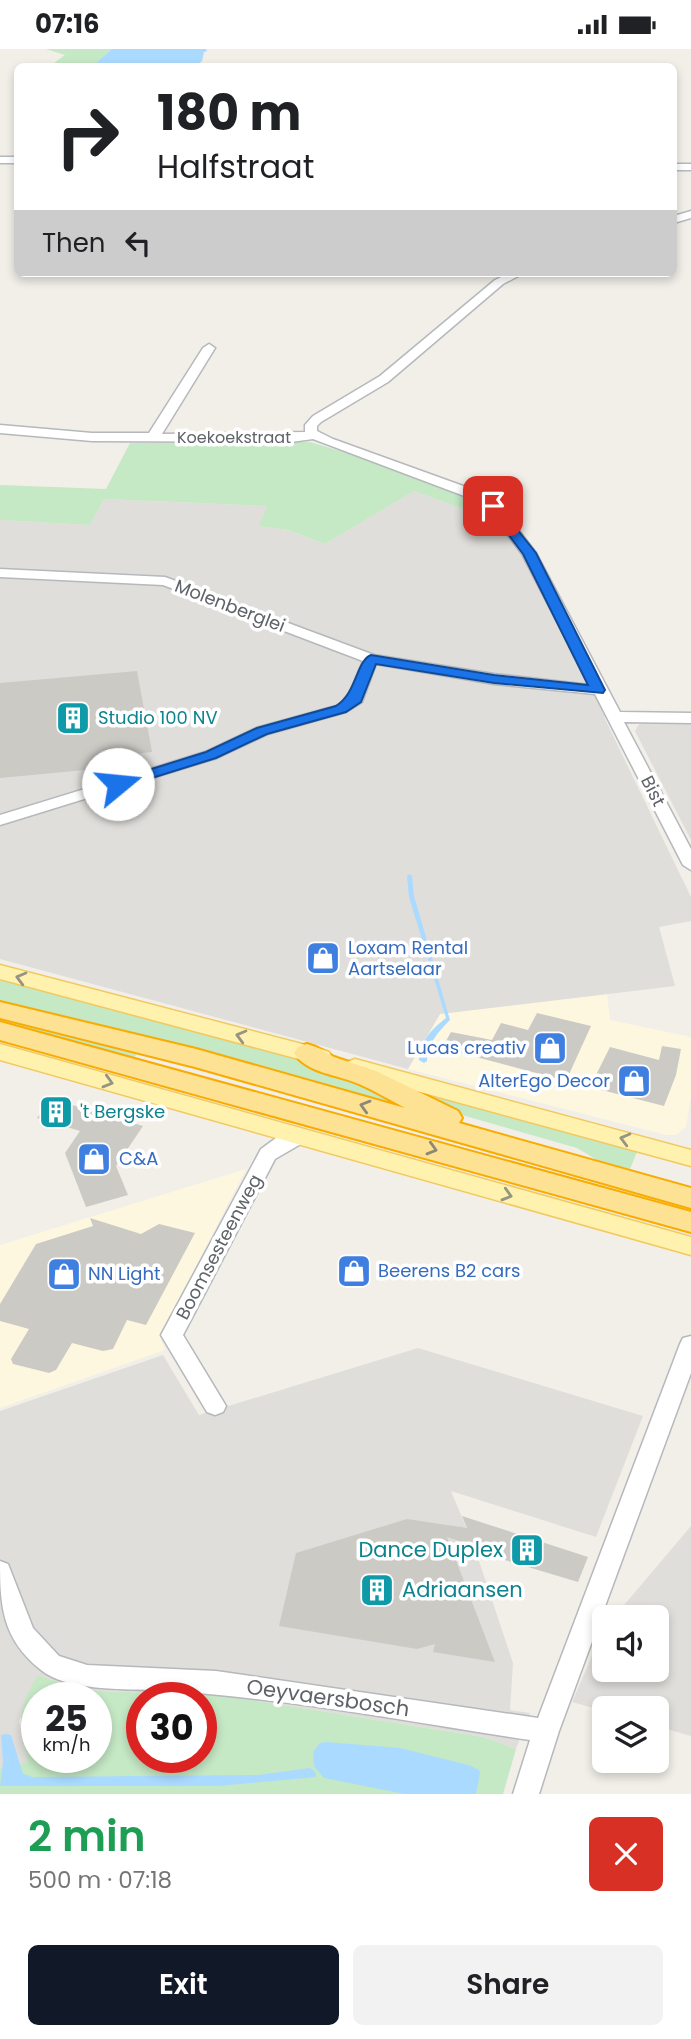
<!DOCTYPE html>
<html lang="en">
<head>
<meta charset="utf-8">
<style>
  :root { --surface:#fff; --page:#f2f2f2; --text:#202124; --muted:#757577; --accent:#111827 }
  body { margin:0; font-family:Poppins,sans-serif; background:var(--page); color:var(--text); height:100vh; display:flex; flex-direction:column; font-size:26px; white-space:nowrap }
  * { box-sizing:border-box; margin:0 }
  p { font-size:23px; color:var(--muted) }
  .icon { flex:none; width:38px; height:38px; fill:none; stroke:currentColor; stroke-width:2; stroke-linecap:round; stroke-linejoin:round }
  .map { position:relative; height:1745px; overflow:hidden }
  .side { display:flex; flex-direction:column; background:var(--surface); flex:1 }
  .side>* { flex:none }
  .guide { position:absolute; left:14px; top:14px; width:663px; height:214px; border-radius:10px; box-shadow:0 4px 10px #0003; background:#fff; color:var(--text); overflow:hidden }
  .fabs { position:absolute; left:592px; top:1556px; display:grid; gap:14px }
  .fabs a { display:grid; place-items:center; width:77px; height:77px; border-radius:10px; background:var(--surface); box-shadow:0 4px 10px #0003; font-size:35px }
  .speed { position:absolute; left:21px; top:1633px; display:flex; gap:14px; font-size:35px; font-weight:700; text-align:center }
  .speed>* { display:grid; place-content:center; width:91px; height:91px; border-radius:50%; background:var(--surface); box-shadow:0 4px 10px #0003; line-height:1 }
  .speed small { font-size:18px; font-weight:400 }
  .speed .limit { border:10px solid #d22; background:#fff; color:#111 }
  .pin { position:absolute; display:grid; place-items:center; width:60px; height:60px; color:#fff; margin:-30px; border-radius:14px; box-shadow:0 4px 10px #0006 }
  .me { position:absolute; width:77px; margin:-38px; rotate:73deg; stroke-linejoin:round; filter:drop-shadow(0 0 5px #0008) }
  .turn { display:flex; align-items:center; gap:24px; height:147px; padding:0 28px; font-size:32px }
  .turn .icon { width:91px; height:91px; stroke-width:2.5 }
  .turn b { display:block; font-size:49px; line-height:60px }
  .then { display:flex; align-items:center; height:66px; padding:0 28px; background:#0003; gap:14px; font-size:26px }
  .round { display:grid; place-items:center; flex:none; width:74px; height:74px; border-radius:10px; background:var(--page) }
  .overview { display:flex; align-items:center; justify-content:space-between; height:119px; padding:0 28px }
  h1 { font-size:42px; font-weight:600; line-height:52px; color:#1e9e55 }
  .cta { display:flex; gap:14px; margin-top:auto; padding:14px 28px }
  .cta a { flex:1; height:80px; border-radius:10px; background:var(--accent); color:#fff; font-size:28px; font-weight:600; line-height:80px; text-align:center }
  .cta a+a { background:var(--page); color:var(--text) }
  .status { display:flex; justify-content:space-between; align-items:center; height:49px; padding:0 35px; background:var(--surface); direction:ltr }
  .status svg { height:19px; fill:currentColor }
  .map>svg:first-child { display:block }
</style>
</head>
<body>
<div class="status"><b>07:16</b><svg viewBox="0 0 49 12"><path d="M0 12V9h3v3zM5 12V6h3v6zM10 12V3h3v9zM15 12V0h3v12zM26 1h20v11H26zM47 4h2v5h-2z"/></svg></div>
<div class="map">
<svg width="691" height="1745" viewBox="0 0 691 1745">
  <rect width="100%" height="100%" fill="#f1efe8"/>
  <g fill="#fef7e0">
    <polygon points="607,945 610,971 691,988 691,1047 686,1078 676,1086 666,1086 408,1020 440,965"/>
    <polygon points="246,1120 160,1287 165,1301 0,1359 0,1196"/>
  </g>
  <g fill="#e0deda">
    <polygon points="414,442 511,477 598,641 605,670 691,848 691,872 659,878 675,937 440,965 408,1020 0,910 0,471 90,476 104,450 267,457 260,477 288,481 325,495"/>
    <polygon points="641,672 691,673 691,791 635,682"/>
    <polygon points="418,1299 643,1367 596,1488 451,1442 474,1497 513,1614 510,1661 530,1664 516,1700 483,1688 225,1647 80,1641 38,1626 19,1672 29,1713 0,1719 0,1362 163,1306 199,1366"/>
    <polygon points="691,1477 691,1687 656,1677 656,1659 604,1659 604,1662 572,1653 604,1579 604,1620 656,1620 656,1568 614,1568"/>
  </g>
  <g fill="#c5e8c5" fill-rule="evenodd">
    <polygon points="46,0 112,0 97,13 97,18 50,17 65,6"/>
    <path d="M 310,393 C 374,413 450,428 502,474 L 414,442 L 325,495 L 288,481 L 259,477 L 267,457 L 104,450 L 90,476 L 0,471 L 0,436 L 106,440 L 130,394 Z"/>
    <polygon points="0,930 341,1022 415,1060 0,952"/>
    <polygon points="0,967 137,1005 131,1012 0,976"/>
    <polygon points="416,1042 637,1103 630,1120 597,1111 577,1099 455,1064"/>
    <path d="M 38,1626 L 80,1641 L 225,1647 L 483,1688 L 516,1700 L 503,1745 L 0,1745 L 0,1719 L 28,1713 C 19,1672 15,1664 38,1626 ZM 37,1648 L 96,1648 L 96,1708 L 37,1708 ZM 142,1648 L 201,1648 L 201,1708 L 142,1708 Z"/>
  </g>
  <g fill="#aadaff">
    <polygon points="112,0 206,0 207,2 204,3 202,12 196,17 97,17 97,13"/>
    <path d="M 409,825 L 412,827 L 414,847 L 450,971 C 439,982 427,995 427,1012 L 424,1014 L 419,1011 C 421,991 431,981 446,969 L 409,848 L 407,827 Z"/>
    <polygon points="6,1685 11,1686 23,1725 32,1728 259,1726 310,1719 316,1724 316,1728 218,1737 0,1737 3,1713 1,1686"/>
    <polygon points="325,1693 400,1699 468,1716 479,1721 480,1724 476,1745 405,1745 324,1729 314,1717 313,1703 320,1694"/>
  </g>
  <g fill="#cccac5">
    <polygon points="137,622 152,703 114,707 116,718 0,729 0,634"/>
    <polygon points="537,964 591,977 566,1032 442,999 451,983 492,991 501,974 528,981"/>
    <polygon points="662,997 681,1000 676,1026 664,1057 590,1038 610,998 659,1011"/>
    <polygon points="52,1050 143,1077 116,1117 128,1146 86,1158 65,1104 80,1082 37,1069"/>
    <polygon points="90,1169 141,1185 159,1175 195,1184 146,1276 127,1271 113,1300 103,1302 72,1294 56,1321 49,1324 13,1315 11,1310 29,1280 0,1272 0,1255 36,1195 93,1177"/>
    <polygon points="462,1467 588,1508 578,1533 498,1509 500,1505 447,1488 495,1613 433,1603 435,1595 417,1600 279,1577 296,1504 407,1470 467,1479"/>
  </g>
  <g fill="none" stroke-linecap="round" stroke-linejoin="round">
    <g stroke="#b5b8bc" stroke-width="3">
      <g id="minor">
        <rect x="0" y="108" width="18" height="6"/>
        <rect x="674" y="115" width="17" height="6"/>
        <polygon points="691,162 691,169 674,174 674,167"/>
        <polygon points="509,224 524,224 503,235 388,333 321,373 317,377 317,382 333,390 477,442 498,454 536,504 620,663 691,664 691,674 624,673 691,800 691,821 683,816 595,645 494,635 376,615 362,653 346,663 268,685 217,709 0,776 0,766 205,703 256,679 336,657 347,650 363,612 163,536 0,528 0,520 165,528 374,606 494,625 590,636 522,505 488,460 467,448 313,390 291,393 92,392 0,384 0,376 92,384 149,384 203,299 209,295 215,299 162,385 305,383 305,376 313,367 380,327 495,231"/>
        <polygon points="299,1080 306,1082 309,1087 306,1092 275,1110 183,1286 226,1357 223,1363 215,1366 207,1363 161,1286 261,1100 276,1089"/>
        <path d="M 691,1287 L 691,1324 L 559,1682 L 539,1745 L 513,1745 L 530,1691 C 404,1672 277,1647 150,1641 C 120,1640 65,1641 41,1621 C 2,1590 0,1557 0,1512 L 8,1515 L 33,1579 L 59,1607 L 87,1616 L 216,1622 L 538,1669 L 680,1295 L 683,1289 Z"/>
      </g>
    </g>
    <g stroke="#f2c960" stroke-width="3">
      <g id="major">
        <polygon points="0,916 321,1000 329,1003 332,1008 329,1013 321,1016 0,930"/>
        <polygon points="0,995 691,1188 691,1206 0,1011"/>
        <polygon points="355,1010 691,1101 691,1117 347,1023 344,1018 347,1013"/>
      </g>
    </g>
    <g stroke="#f9ab00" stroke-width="4">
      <g id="highway">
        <path d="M 0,953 L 196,1000 L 405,1059 C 390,1051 375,1042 359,1035 C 339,1026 306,1024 294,1004 L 298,998 L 307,995 L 316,998 L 334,1008 L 376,1022 L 458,1062 L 462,1069 L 459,1074 L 691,1139 L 691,1159 L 195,1018 L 0,969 Z"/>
        <polygon points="0,973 691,1163 691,1183 0,991"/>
      </g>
    </g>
    <use href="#minor" fill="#fff" fill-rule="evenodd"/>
    <use href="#major" fill="#fff2af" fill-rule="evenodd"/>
    <use href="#highway" fill="#fde293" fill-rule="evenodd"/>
  </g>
  <defs><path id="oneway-chevron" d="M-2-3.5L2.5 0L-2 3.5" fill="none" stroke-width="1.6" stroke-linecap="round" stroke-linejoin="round" transform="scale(1.75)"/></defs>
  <g stroke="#979581">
    <use href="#oneway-chevron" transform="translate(21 929) rotate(-165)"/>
    <use href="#oneway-chevron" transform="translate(241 987) rotate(-165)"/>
    <use href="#oneway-chevron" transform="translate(108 1033) rotate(16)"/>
    <use href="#oneway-chevron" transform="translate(625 1090) rotate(-165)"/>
    <use href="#oneway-chevron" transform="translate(507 1146) rotate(16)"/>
  </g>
  <g stroke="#8e8975">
    <use href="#oneway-chevron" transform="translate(365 1057) rotate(-164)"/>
    <use href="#oneway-chevron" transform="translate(432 1100) rotate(16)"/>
  </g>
  <path fill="#1a73e8" stroke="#114b97" stroke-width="2" d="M 493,454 L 497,455 L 536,504 L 605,641 L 603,644 L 494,634 L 376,615 L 361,653 L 346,663 L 267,685 L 216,709 L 123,738 L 113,738 L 110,735 L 113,732 L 206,703 L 257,679 L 336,657 C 357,644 356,612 371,606 L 494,626 L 588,636 L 523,505 L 487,457 Z"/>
  <defs>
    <g id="building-square" transform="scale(1.75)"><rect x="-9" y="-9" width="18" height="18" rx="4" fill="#0f9aa8" stroke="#fff"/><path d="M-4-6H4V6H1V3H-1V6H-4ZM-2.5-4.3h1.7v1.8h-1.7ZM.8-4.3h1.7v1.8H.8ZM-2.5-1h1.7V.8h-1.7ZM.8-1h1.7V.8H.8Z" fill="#fff"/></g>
    <g id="shop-square" transform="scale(1.75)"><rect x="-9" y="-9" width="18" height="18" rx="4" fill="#3f7fe0" stroke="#fff"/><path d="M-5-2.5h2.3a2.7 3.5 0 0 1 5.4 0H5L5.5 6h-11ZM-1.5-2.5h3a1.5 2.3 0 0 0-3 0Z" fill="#fff"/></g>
  </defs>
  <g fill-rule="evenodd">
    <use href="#building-square" x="73" y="669"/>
    <use href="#shop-square" x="323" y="909"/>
    <use href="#shop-square" x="550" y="999"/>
    <use href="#shop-square" x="634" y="1032"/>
    <use href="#building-square" x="56" y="1063"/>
    <use href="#shop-square" x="94" y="1110"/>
    <use href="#shop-square" x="354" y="1222"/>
    <use href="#shop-square" x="64" y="1225"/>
    <use href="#building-square" x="527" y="1501"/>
    <use href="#building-square" x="377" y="1541"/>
  </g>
  <g text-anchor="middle" stroke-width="7" stroke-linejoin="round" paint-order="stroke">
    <g font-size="16" fill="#5f6368" stroke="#fff">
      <text x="234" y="394">Koekoekstraat</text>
    </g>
    <g font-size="18" fill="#5f6368" stroke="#fff">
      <text transform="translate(230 557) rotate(21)" y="6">Molenberglei</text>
      <text transform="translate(653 742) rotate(63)" y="6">Bist</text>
      <text transform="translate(219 1198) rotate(-62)" y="6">Boomsesteenweg</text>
    </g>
    <g font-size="18" fill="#0d838f" stroke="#fff" text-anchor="start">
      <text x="98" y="675">Studio 100 NV</text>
      <text x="80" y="1069">'t Bergske</text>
    </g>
    <g font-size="18" fill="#366cbe" stroke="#fff" text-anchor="start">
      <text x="348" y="905">Loxam Rental<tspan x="348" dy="21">Aartselaar</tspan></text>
      <text x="526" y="1005" text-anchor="end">Lucas creativ</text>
      <text x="610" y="1038" text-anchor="end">AlterEgo Decor</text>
      <text x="119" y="1116">C&amp;A</text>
      <text x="378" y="1228">Beerens B2 cars</text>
      <text x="88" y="1231">NN Light</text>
    </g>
    <g font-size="21" fill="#0d838f" stroke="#fff" text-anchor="end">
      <text x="503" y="1508">Dance Duplex</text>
      <text x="402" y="1548" text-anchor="start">Adriaansen</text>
    </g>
    <g font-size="21" fill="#5f6368" stroke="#fff">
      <text transform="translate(328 1649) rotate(8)" y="7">Oeyvaersbosch</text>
    </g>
  </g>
</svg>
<div class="fabs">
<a><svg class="icon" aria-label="sound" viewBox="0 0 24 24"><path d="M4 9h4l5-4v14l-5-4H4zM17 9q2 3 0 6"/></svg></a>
<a><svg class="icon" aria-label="layers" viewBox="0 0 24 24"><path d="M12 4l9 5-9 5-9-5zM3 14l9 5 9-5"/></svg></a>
</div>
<div class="speed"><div>25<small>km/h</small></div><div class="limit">30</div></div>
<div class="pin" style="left:493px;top:457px;background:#d93025"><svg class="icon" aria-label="arrive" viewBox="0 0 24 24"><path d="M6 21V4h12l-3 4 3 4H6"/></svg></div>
<svg class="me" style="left:118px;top:735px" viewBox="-20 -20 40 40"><circle r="19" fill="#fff"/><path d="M0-13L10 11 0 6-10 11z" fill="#1a73e8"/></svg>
<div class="guide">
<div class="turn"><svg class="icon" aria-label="right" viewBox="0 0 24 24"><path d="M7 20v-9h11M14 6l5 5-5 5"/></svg><div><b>180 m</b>Halfstraat</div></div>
<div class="then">Then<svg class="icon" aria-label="left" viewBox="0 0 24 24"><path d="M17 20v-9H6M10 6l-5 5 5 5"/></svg></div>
</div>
</div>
<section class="side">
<div class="overview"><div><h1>2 min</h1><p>500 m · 07:18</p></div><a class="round" style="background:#d93025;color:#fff"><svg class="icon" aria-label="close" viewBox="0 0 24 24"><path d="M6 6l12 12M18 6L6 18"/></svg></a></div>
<div class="cta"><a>Exit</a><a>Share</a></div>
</section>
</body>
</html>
